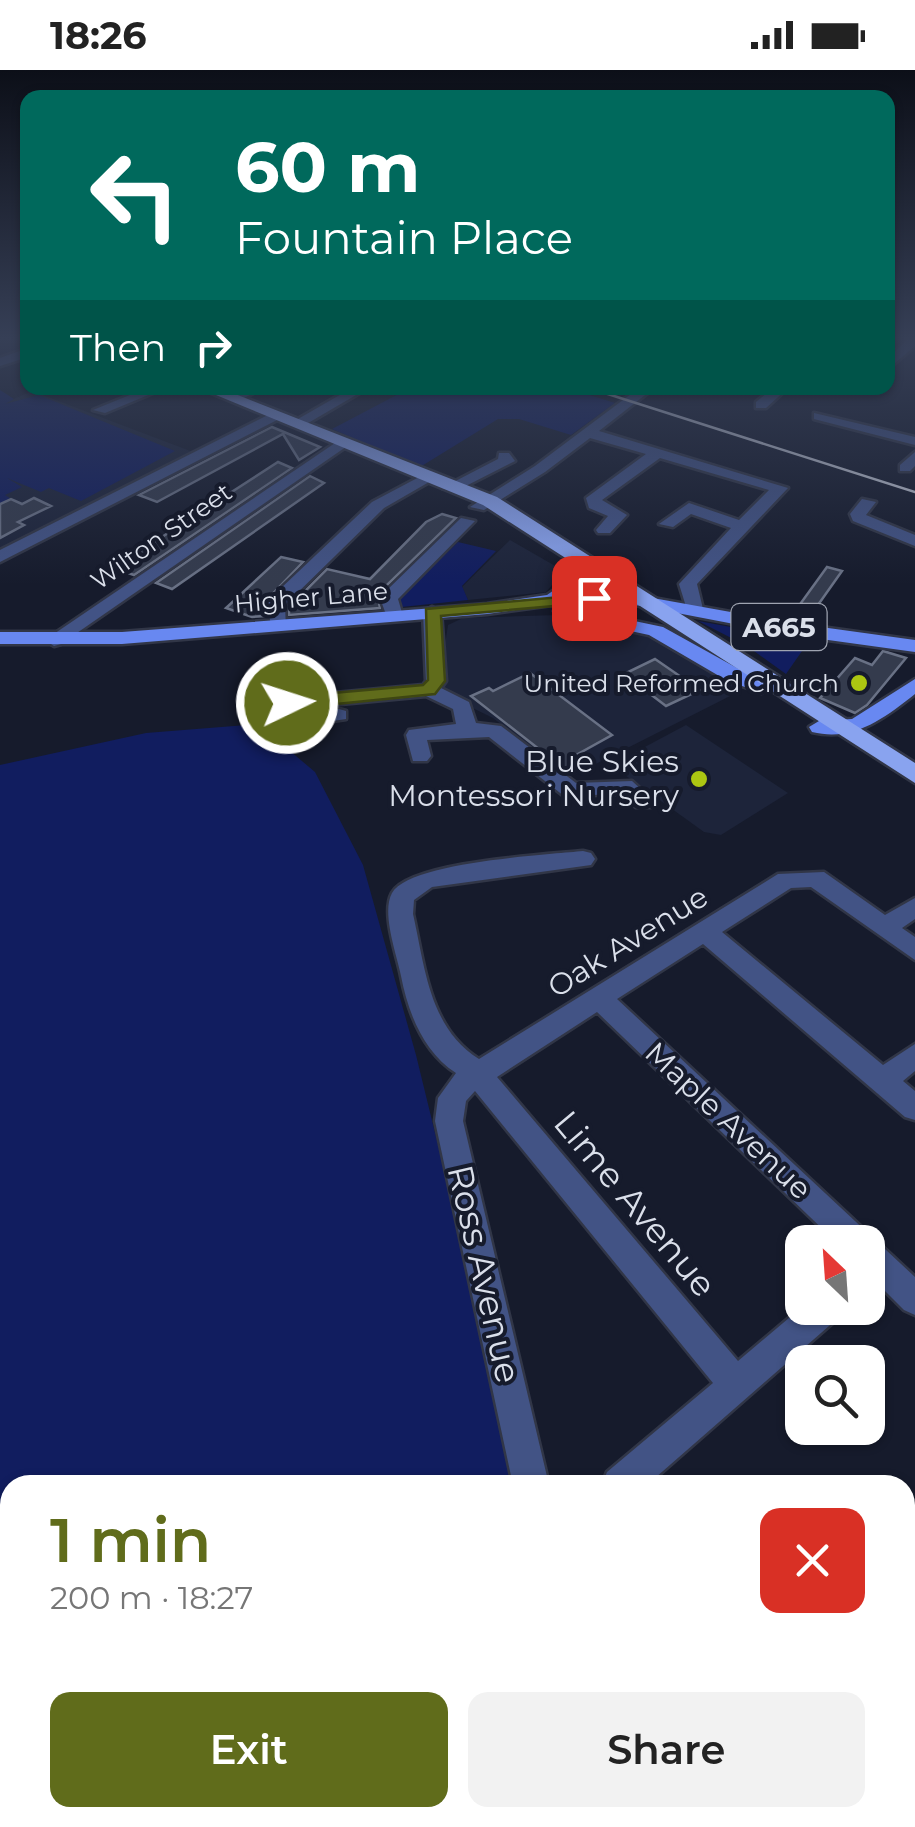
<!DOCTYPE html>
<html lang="en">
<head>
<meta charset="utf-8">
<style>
  :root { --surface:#fff; --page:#f2f2f2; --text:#222; --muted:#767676; --accent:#606c1b }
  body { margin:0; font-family:Montserrat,sans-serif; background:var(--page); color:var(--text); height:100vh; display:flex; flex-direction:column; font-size:38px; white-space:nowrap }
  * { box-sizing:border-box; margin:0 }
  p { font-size:32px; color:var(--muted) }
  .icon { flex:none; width:55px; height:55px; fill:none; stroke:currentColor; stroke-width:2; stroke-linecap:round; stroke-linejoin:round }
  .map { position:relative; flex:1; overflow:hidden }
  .side { position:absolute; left:0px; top:1405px; width:915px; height:352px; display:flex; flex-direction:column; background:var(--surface); border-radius:30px 30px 0 0; box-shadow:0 2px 8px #0004 }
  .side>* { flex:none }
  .top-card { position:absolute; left:20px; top:20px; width:875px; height:305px; border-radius:20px; box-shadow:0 2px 8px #0004; background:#00695c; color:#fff; overflow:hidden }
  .needle { width:65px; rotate:335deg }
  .controls { position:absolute; left:785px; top:1155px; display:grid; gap:20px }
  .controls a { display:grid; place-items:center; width:100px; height:100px; border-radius:20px; background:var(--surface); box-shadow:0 2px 8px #0004; font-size:50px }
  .pin { position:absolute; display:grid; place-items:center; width:85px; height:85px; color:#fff; margin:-42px; border-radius:20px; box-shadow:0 5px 15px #0006 }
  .me { position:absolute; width:110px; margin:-55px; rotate:86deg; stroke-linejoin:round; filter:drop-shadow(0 0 8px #0008) }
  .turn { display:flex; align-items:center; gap:35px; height:210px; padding:0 50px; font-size:45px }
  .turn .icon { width:130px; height:130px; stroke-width:2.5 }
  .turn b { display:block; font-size:70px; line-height:85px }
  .then { display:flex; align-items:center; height:95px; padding:0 50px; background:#0003; gap:20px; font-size:38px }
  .round { display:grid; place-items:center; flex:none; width:105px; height:105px; border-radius:20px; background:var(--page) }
  .summary { display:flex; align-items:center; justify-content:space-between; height:170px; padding:0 50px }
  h1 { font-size:60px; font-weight:600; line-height:75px; color:var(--accent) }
  .action { display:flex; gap:20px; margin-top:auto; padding:20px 50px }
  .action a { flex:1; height:115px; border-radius:20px; background:var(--accent); color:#fff; font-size:40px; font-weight:600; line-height:115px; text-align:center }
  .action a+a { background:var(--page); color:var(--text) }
  .status { display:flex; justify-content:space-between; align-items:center; height:70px; padding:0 50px; background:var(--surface); direction:ltr }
  .status svg { height:28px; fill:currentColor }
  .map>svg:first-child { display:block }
</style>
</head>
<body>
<div class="status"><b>18:26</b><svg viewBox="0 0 49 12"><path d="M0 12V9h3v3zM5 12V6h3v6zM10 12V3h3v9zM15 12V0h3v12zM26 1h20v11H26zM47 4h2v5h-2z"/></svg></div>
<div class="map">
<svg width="915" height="1757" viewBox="0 0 915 1757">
  <rect width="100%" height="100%" fill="#161b2c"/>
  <g fill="#1d243a">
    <polygon points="32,321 193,382 0,480 0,335"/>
    <polygon points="510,470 564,501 546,522 468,530 462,517"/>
    <polygon points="558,545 624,554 676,576 740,621 570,707 493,648 438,621 448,555 463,548"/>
    <polygon points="686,655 788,723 721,765 704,762 611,695"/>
  </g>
  <g fill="#111d5f">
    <polygon points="410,318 567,318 615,333 571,365 519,349 498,349 420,397 332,359"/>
    <polygon points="0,320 14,329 5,334 39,325 175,381 81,431 49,418 41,422 7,408 22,417 5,425 11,429 0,434"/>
    <polygon points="458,472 496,481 462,516 468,530 402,537 400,528"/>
    <polygon points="698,551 809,571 786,604 747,576"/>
    <polygon points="258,654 315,702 363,795 416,985 521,1415 10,1415 10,1748 622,1748 626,1757 0,1757 0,695 146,663"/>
  </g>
  <g fill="#343b4d" stroke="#697185" stroke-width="2.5">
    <polygon points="272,357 320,377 299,390 283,364 157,432 139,425"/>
    <polygon points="278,392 292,398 134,505 114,498"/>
    <polygon points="310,406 324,413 172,519 156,513"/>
    <polygon points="34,428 51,436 18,452 24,455 0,468 0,434 11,429 22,434"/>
    <polygon points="442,444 456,448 383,519 376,517 380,538 289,545 289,537 327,499 370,509 426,452"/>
    <polygon points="281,487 303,492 264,533 265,546 252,547 226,538"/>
    <polygon points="827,497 842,501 813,542 798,537"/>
    <polygon points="883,581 906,588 867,635 855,643 820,628 855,588 872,595"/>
    <polygon points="655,589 700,620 666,636 624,604"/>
    <polygon points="530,603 612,665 578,684 586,691 567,701 471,626 489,618 493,621"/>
  </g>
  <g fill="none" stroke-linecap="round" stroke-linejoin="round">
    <g stroke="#313647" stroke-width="5">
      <g id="minor">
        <polygon points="908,269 915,269 915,276 888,299 888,288"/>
        <polygon points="28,278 28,287 0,296 0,288"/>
        <polygon points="147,318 165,318 105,343 93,340"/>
        <polygon points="246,318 263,318 238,331 226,328"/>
        <polygon points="352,318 368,318 303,356 291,353"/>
        <polygon points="639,318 654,318 599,361 788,418 697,514 703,539 700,543 688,543 679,514 731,458 691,444 673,457 659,454 689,433 739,450 769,420 660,388 602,430 627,445 610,463 598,463 596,460 608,446 589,438 586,428 646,384 590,368 545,402 484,440 470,437 535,396"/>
        <polygon points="773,318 788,318 766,338 756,338 756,332"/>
        <polygon points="276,341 283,345 281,348 0,492 0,480"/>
        <polygon points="814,343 915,367 915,375 814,349"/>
        <polygon points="341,369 353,372 61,574 54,576 45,570"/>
        <polygon points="915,382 915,396 910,401 900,401 900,395"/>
        <polygon points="499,383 509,383 515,391 456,421 442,418 498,389"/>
        <polygon points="423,405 436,408 384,438 285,535 286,560 272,560 267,535 279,520 372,432"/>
        <polygon points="862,429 876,432 866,445 915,465 915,476 853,451 850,444"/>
        <polygon points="461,448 475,451 398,529 403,546 400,550 388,550 380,528 383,524"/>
        <polygon points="432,537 441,542 446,611 441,618 469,632 476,653 501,656 576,713 632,711 655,732 652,737 636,737 619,724 564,726 489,667 427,670 431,686 427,691 413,691 406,665 409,660 456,654 453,639 426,626 287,639 249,615 247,605 257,599 264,601 268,612 291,627 423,615 426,611 423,542"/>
        <polygon points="339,639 346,641 346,649 299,656 289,650 299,644"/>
        <path d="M 583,781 L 591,783 L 595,789 L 591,795 L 432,817 L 414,830 L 413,844 C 425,897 429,958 479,989 L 778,804 L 824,802 L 885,845 L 915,828 L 915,849 L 902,858 L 915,867 L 915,890 L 811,817 L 791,818 L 722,862 L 883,995 L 915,974 L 915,1001 L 903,1011 L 915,1021 L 915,1050 L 905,1047 L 703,874 L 617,929 L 915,1207 L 915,1245 L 904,1240 L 868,1204 L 868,1172 L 836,1172 L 597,942 L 497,1007 L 738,1291 L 802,1237 L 842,1238 L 837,1249 L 647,1415 L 602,1415 L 607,1402 L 713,1313 L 475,1021 L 466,1031 L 463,1051 L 549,1415 L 513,1415 L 435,1051 L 438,1028 L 456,1003 C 423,982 408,942 401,906 C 397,885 381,843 392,823 C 409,792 545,785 583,781 Z"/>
        <polygon points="617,1748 660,1748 663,1757 620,1757"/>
      </g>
    </g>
    <g stroke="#313647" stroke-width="5">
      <g id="major">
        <polygon points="584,499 593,504 586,515 573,524 625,523 792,553 915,570 915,582 792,565 625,533 552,535 487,544 122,574 0,574 0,562 122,562 487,534 547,525"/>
        <polygon points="563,536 663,557 771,617 761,623 726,610 649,565 557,545 554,541"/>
        <path d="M 915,609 L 915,624 C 883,649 854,672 812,662 L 809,657 L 819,651 L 852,649 Z"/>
      </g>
    </g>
    <g stroke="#313647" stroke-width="5">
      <polygon id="highway" points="199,318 220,318 497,427 915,693 915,713 483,435"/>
    </g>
    <use href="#minor" fill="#425385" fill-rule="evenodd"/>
    <use href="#major" fill="#6888f1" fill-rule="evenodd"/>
    <use href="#highway" fill="#89a3ef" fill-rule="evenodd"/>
    <polyline stroke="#c0c5d1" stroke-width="2.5" points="589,318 915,422"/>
  </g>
  <linearGradient id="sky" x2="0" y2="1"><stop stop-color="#0c0f18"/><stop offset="0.52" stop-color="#363f56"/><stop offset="1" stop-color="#363f56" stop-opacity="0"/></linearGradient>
  <rect width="915" height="515" fill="url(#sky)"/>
  <polygon fill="#606c1b" stroke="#3e4612" stroke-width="2.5" points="594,524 600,525 600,532 441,546 445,611 435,624 287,639 278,633 287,627 423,615 428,610 426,539"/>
  <g fill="#acc612" stroke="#161b2c" stroke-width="4">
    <circle cx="859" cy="613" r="10"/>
    <circle cx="699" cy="709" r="10"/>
  </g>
  <g text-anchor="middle" stroke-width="8" stroke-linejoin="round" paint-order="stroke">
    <g font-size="25" fill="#dadfea" stroke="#161b2c">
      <text transform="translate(161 466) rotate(-35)" y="9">Wilton Street</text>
      <text transform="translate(311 527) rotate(-5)" y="9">Higher Lane</text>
    </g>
    <g font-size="25" fill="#dadfea" stroke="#161b2c" text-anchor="end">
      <text x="839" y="622">United Reformed Church</text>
    </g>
    <rect fill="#161b2c" stroke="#9fa4b1" stroke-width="2.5" x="731.5" y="534" width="95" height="46" rx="8"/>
    <g font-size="28" font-weight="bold" fill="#dadfea">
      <text x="779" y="567">A665</text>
    </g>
    <g font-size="30" fill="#dadfea" stroke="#161b2c" text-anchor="end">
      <text x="679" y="702">Blue Skies<tspan x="679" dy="34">Montessori Nursery</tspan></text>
    </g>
    <g font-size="30" fill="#dadfea" stroke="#161b2c">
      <text transform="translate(628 872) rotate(-32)" y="10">Oak Avenue</text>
      <text transform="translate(728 1051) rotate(43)" y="10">Maple Avenue</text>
    </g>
    <g font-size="35" fill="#dadfea" stroke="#161b2c">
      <text transform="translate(635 1134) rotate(50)" y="12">Lime Avenue</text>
      <text transform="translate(484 1204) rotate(77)" y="12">Ross Avenue</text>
    </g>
  </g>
</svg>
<div class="controls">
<a><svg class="needle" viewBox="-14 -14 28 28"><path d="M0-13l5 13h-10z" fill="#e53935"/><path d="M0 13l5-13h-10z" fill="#767676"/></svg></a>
<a><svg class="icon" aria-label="search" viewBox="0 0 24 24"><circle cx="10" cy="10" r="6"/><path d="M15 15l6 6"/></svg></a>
</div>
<div class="pin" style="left:594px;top:528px;background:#d93025"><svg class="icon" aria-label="arrive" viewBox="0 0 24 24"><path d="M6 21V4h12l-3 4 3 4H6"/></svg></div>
<svg class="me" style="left:287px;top:633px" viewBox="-20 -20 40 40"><circle r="17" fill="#606c1b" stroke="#fff" stroke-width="3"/><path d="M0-11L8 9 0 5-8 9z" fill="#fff"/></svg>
<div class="top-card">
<div class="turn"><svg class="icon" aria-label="left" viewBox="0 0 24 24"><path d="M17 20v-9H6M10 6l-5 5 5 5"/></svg><div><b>60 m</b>Fountain Place</div></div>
<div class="then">Then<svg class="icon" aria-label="right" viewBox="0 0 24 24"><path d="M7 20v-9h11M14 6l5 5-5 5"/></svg></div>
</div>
<section class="side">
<div class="summary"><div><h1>1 min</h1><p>200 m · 18:27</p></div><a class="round" style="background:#d93025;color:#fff"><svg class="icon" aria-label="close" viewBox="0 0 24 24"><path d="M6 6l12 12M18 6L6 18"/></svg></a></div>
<div class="action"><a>Exit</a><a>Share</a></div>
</section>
</div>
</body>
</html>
